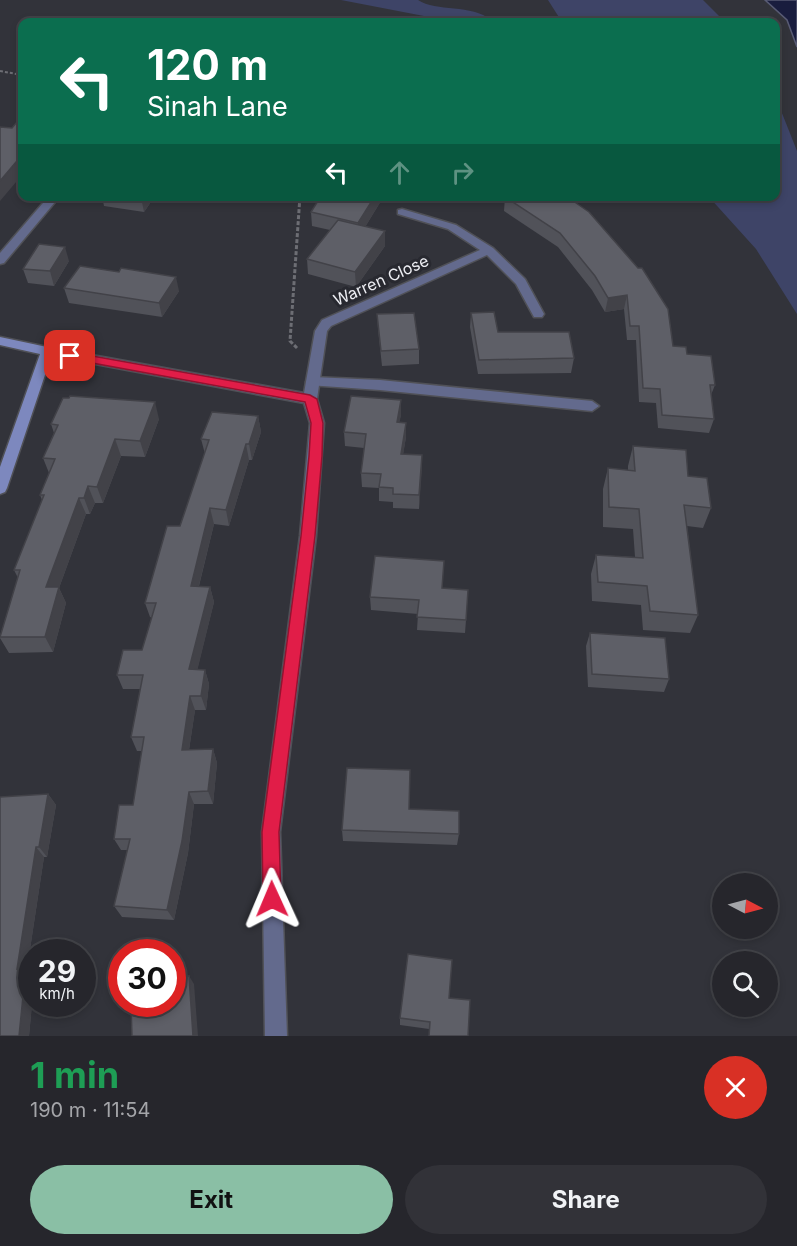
<!DOCTYPE html>
<html lang="en">
<head>
<meta charset="utf-8">
<style>
  :root { --surface:#26262c; --page:#323238; --text:#f1f3f6; --muted:#a4a5a9; --line:#424348; --accent:#8abfa5 }
  body { margin:0; font-family:Inter,sans-serif; background:var(--page); color:var(--text); height:100vh; display:flex; flex-direction:column; font-size:22px; white-space:nowrap }
  * { box-sizing:border-box; margin:0 }
  p { font-size:20px; color:var(--muted) }
  .icon { flex:none; width:33px; height:33px; fill:none; stroke:currentColor; stroke-width:2; stroke-linecap:round; stroke-linejoin:round }
  .map { position:relative; height:1036px; overflow:hidden }
  .details { display:flex; flex-direction:column; background:var(--surface); flex:1 }
  .details>* { flex:none }
  .banner { position:absolute; left:18px; top:18px; width:762px; height:183px; border-radius:12px; box-shadow:0 3px 9px #0003,0 0 0 2px var(--line); background:#0b6e4f; color:#fff; overflow:hidden }
  .needle { width:39px; rotate:96deg }
  .tools { position:absolute; left:712px; top:873px; display:grid; gap:12px }
  .tools a { display:grid; place-items:center; width:66px; height:66px; border-radius:50%; background:var(--surface); box-shadow:0 3px 9px #0003,0 0 0 2px var(--line); font-size:30px }
  .speed { position:absolute; left:18px; top:939px; display:flex; gap:12px; font-size:30px; font-weight:700; text-align:center }
  .speed>* { display:grid; place-content:center; width:78px; height:78px; border-radius:50%; background:var(--surface); box-shadow:0 3px 9px #0003,0 0 0 2px var(--line); line-height:1 }
  .speed small { font-size:15px; font-weight:400 }
  .speed .limit { border:9px solid #d22; background:#fff; color:#111 }
  .pin { position:absolute; display:grid; place-items:center; width:51px; height:51px; color:#fff; margin:-26px; border-radius:12px; box-shadow:0 3px 9px #0006 }
  .me { position:absolute; width:66px; margin:-33px; rotate:359deg; stroke-linejoin:round; filter:drop-shadow(0 0 4px #0008) }
  .turn { display:flex; align-items:center; gap:21px; height:126px; padding:0 30px; font-size:27px }
  .turn .icon { width:78px; height:78px; stroke-width:2.5 }
  .turn b { display:block; font-size:42px; line-height:51px }
  .lanes { display:flex; align-items:center; height:57px; padding:0 30px; background:#0003; justify-content:center; gap:30px; direction:ltr }
  .lanes .off { opacity:.35 }
  .round { display:grid; place-items:center; flex:none; width:63px; height:63px; border-radius:32px; background:var(--page) }
  .headline { display:flex; align-items:center; justify-content:space-between; height:102px; padding:0 30px }
  h1 { font-size:36px; font-weight:700; line-height:45px; color:#1e9e55 }
  .primary-button { display:flex; gap:12px; margin-top:auto; padding:12px 30px }
  .primary-button a { flex:1; height:69px; border-radius:36px; background:var(--accent); color:#111; font-size:24px; font-weight:700; line-height:69px; text-align:center }
  .primary-button a+a { background:var(--page); color:var(--text) }
  .map>svg:first-child { display:block }
</style>
</head>
<body>
<div class="map">
<svg width="797" height="1036" viewBox="0 0 797 1036">
  <rect width="100%" height="100%" fill="#32333a"/>
  <g fill="#3e4467">
    <path d="M 341,0 L 418,0 C 436,12 472,4 491,20 L 488,22 L 455,22 Z"/>
    <polygon points="548,0 703,0 725,22 562,22"/>
    <polygon points="776,98 797,151 797,314 756,249 709,197 776,196"/>
  </g>
  <polygon fill="#191d3e" stroke="#585b74" stroke-width="1.5" points="765,0 797,0 797,47 787,20"/>
  <g fill="none" stroke-linecap="round" stroke-linejoin="round">
    <g stroke="#505157" stroke-width="3">
      <polygon id="lane" points="313,377 380,380 592,401 599,406 592,411 380,390 308,385 306,382 308,379"/>
    </g>
    <g stroke="#505157" stroke-width="3">
      <g id="street">
        <polygon points="49,196 60,196 4,263 0,264 0,253"/>
        <polygon points="402,209 456,225 493,248 525,279 544,314 542,317 534,317 516,284 487,255 331,326 327,331 317,399 324,423 316,536 280,832 287,1036 265,1036 262,832 300,536 310,423 304,403 47,355 41,351 47,347 304,393 315,331 322,320 480,250 448,229 398,214 398,210"/>
      </g>
    </g>
    <g stroke="#505157" stroke-width="3">
      <polygon id="secondary" points="0,337 47,347 53,351 7,488 5,492 0,494 0,467 40,354 0,345"/>
    </g>
    <polyline stroke="#6d6e74" stroke-width="2" stroke-dasharray="3 2" stroke-linecap="butt" points="0,71 22,75"/>
    <polyline stroke="#6d6e74" stroke-width="3" stroke-dasharray="4 2" stroke-linecap="butt" points="297,348 290,341 300,196"/>
    <use href="#lane" fill="#636a8d" fill-rule="evenodd"/>
    <use href="#street" fill="#636a8d" fill-rule="evenodd"/>
    <use href="#secondary" fill="#7d88be" fill-rule="evenodd"/>
  </g>
  <g fill="#515259">
    <polygon points="102,196 155,196 144,212 104,206"/>
    <polygon points="321,196 384,196 365,227 385,246 356,287 308,274 307,259 330,230 312,226 311,212"/>
    <polygon points="555,196 673,346 687,354 715,385 711,395 714,419 709,433 658,428 656,403 639,402 636,340 627,340 624,309 605,312 592,290 558,247 504,211 505,197"/>
    <polygon points="69,261 54,286 28,283 23,269"/>
    <polygon points="64,288 179,291 162,317 69,303"/>
    <polygon points="471,313 498,332 574,358 571,373 478,374 470,327"/>
    <polygon points="377,314 419,349 419,364 382,366 378,329"/>
    <polygon points="401,400 401,415 399,422 406,423 406,437 403,454 422,455 419,509 393,508 393,502 379,501 379,488 362,487 361,473 364,448 345,446 344,432"/>
    <polygon points="258,416 261,432 252,460 249,460 229,526 214,524 199,586 210,587 214,602 197,670 205,670 209,684 206,710 195,710 189,750 213,749 217,763 213,804 194,804 188,853 174,920 122,917 114,906 128,850 121,850 114,839 133,805 142,751 137,751 131,737 140,689 123,689 117,675 142,650 152,618 150,617 145,603 180,526 205,454 201,439"/>
    <polygon points="159,419 145,457 121,456 103,503 95,503 90,514 86,514 59,588 66,603 53,652 9,653 0,638 0,636 18,578 14,570 42,500 40,495 49,473 43,458 54,433 51,424"/>
    <polygon points="633,446 688,476 711,508 703,528 687,526 698,615 690,633 643,630 641,605 592,601 591,574 596,555 635,557 633,529 603,527 603,489 608,468 628,470 628,466"/>
    <polygon points="442,588 466,620 465,633 417,630 418,614 371,610 370,597"/>
    <polygon points="590,633 669,679 664,692 588,687 586,646"/>
    <polygon points="48,794 56,805 47,857 44,857 27,969 32,973 32,1004 29,1036 0,1036 0,797"/>
    <polygon points="409,809 459,834 457,845 343,841 342,830"/>
    <polygon points="449,998 429,1029 400,1025 400,1018"/>
  </g>
  <g fill="#424248">
    <polygon points="22,155 22,175 0,201 0,181"/>
    <polygon points="141,196 155,196 144,212 141,197"/>
    <polygon points="375,196 384,196 359,237 358,223"/>
    <polygon points="385,231 385,246 356,287 355,272"/>
    <polygon points="65,247 69,261 54,286 50,271"/>
    <polygon points="176,277 179,291 162,317 159,303"/>
    <polygon points="627,295 624,309 605,312 608,298"/>
    <polygon points="401,400 401,415 397,436 397,422"/>
    <polygon points="155,402 159,419 145,457 140,441"/>
    <polygon points="258,416 261,432 252,460 249,444"/>
    <polygon points="406,423 406,437 401,468 401,454"/>
    <polygon points="115,439 121,456 103,503 97,487"/>
    <polygon points="246,444 249,460 229,526 226,510"/>
    <polygon points="422,455 422,469 419,509 419,495"/>
    <polygon points="88,486 95,503 90,514 84,498"/>
    <polygon points="79,498 86,514 59,588 66,603 53,652 45,637 46,587"/>
    <polygon points="210,508 214,524 195,601 191,586"/>
    <polygon points="210,587 214,602 194,684 189,669"/>
    <polygon points="205,670 209,684 206,710 201,696"/>
    <polygon points="190,696 195,710 187,763 182,750"/>
    <polygon points="213,749 217,763 213,804 208,791"/>
    <polygon points="189,792 194,804 188,853 174,920 167,910"/>
    <polygon points="48,794 56,805 47,857 39,847"/>
    <polygon points="36,847 44,857 27,969 32,973 32,1004 29,1036 19,1036 17,969"/>
    <polygon points="189,976 194,984 198,1036 193,1036"/>
  </g>
  <g fill="#5e5f67" stroke="#424248" stroke-width="1.5">
    <polygon points="22,116 22,155 0,181 0,127 12,128"/>
    <polygon points="321,196 375,196 358,223 311,212"/>
    <polygon points="506,196 555,196 559,199 566,196 589,212 638,268 642,268 668,309 673,346 686,347 687,354 711,356 715,385 710,385 714,419 662,415 660,389 643,388 639,326 630,326 627,295 608,298 595,276 560,233 505,197"/>
    <polygon points="338,220 385,231 355,272 307,259"/>
    <polygon points="39,244 65,247 50,271 23,269"/>
    <polygon points="80,266 119,272 121,268 176,277 159,303 64,288"/>
    <polygon points="494,312 498,332 569,332 574,358 479,360 471,313"/>
    <polygon points="414,313 419,349 381,351 377,314"/>
    <polygon points="70,396 155,402 140,441 115,439 97,487 88,486 84,498 79,498 46,587 59,587 45,637 0,637 20,570 14,570 44,495 40,495 55,459 43,458 58,425 51,424 63,398 69,398"/>
    <polygon points="351,396 401,400 397,422 406,423 401,454 422,455 419,495 393,494 393,488 379,487 381,474 361,473 366,434 344,432"/>
    <polygon points="212,412 258,416 249,444 246,444 226,510 210,508 191,586 210,587 189,669 205,670 201,696 190,696 182,750 213,749 208,791 189,792 182,841 167,910 114,906 130,839 114,839 119,805 133,805 144,737 131,737 143,675 117,675 123,650 142,650 156,603 145,603 167,526 180,526 209,440 201,439"/>
    <polygon points="633,446 686,450 688,476 707,478 711,508 684,505 698,615 650,611 647,586 598,582 596,555 643,558 639,509 609,507 608,468 635,471"/>
    <polygon points="375,556 444,561 442,588 468,590 466,620 417,617 419,600 370,597"/>
    <polygon points="590,633 665,638 669,679 592,674"/>
    <polygon points="347,768 410,770 409,809 459,811 459,834 342,830"/>
    <polygon points="48,794 39,847 36,847 17,969 26,967 19,1036 0,1036 0,797"/>
    <polygon points="408,954 452,960 449,998 470,1000 468,1036 429,1036 430,1022 400,1018"/>
    <polygon points="189,976 193,1036 132,1036 131,1004 172,1004 172,979"/>
  </g>
  <polygon fill="#e11d48" stroke="#92132f" stroke-width="1.5" points="70,352 310,395 317,399 323,423 322,456 315,536 279,832 281,899 279,906 272,908 266,906 263,899 262,832 301,536 309,456 311,423 305,402 65,358 65,353"/>
  <g text-anchor="middle" stroke-width="6" stroke-linejoin="round" paint-order="stroke">
    <g font-size="16" fill="#ecedf2" stroke="#282930">
      <text transform="translate(381 280) rotate(-24)" y="6">Warren Close</text>
    </g>
  </g>
</svg>
<div class="tools">
<a><svg class="needle" viewBox="-14 -14 28 28"><path d="M0-13l5 13h-10z" fill="#e53935"/><path d="M0 13l5-13h-10z" fill="#a4a5a9"/></svg></a>
<a><svg class="icon" aria-label="search" viewBox="0 0 24 24"><circle cx="10" cy="10" r="6"/><path d="M15 15l6 6"/></svg></a>
</div>
<div class="speed"><div>29<small>km/h</small></div><div class="limit">30</div></div>
<div class="pin" style="left:70px;top:356px;background:#d93025"><svg class="icon" aria-label="arrive" viewBox="0 0 24 24"><path d="M6 21V4h12l-3 4 3 4H6"/></svg></div>
<svg class="me" style="left:272px;top:899px" viewBox="-20 -20 40 40"><path d="M0-17L14 15 0 8-14 15z" fill="#e11d48" stroke="#fff" stroke-width="4"/></svg>
<div class="banner">
<div class="turn"><svg class="icon" aria-label="left" viewBox="0 0 24 24"><path d="M17 20v-9H6M10 6l-5 5 5 5"/></svg><div><b>120 m</b>Sinah Lane</div></div>
<div class="lanes"><svg class="icon" aria-label="left" viewBox="0 0 24 24"><path d="M17 20v-9H6M10 6l-5 5 5 5"/></svg><svg class="icon off" aria-label="ahead" viewBox="0 0 24 24"><path d="M12 20V5M6 11l6-6 6 6"/></svg><svg class="icon off" aria-label="right" viewBox="0 0 24 24"><path d="M7 20v-9h11M14 6l5 5-5 5"/></svg></div>
</div>
</div>
<section class="details">
<div class="headline"><div><h1>1 min</h1><p>190 m · 11:54</p></div><a class="round" style="background:#d93025;color:#fff"><svg class="icon" aria-label="close" viewBox="0 0 24 24"><path d="M6 6l12 12M18 6L6 18"/></svg></a></div>
<div class="primary-button"><a>Exit</a><a>Share</a></div>
</section>
</body>
</html>
